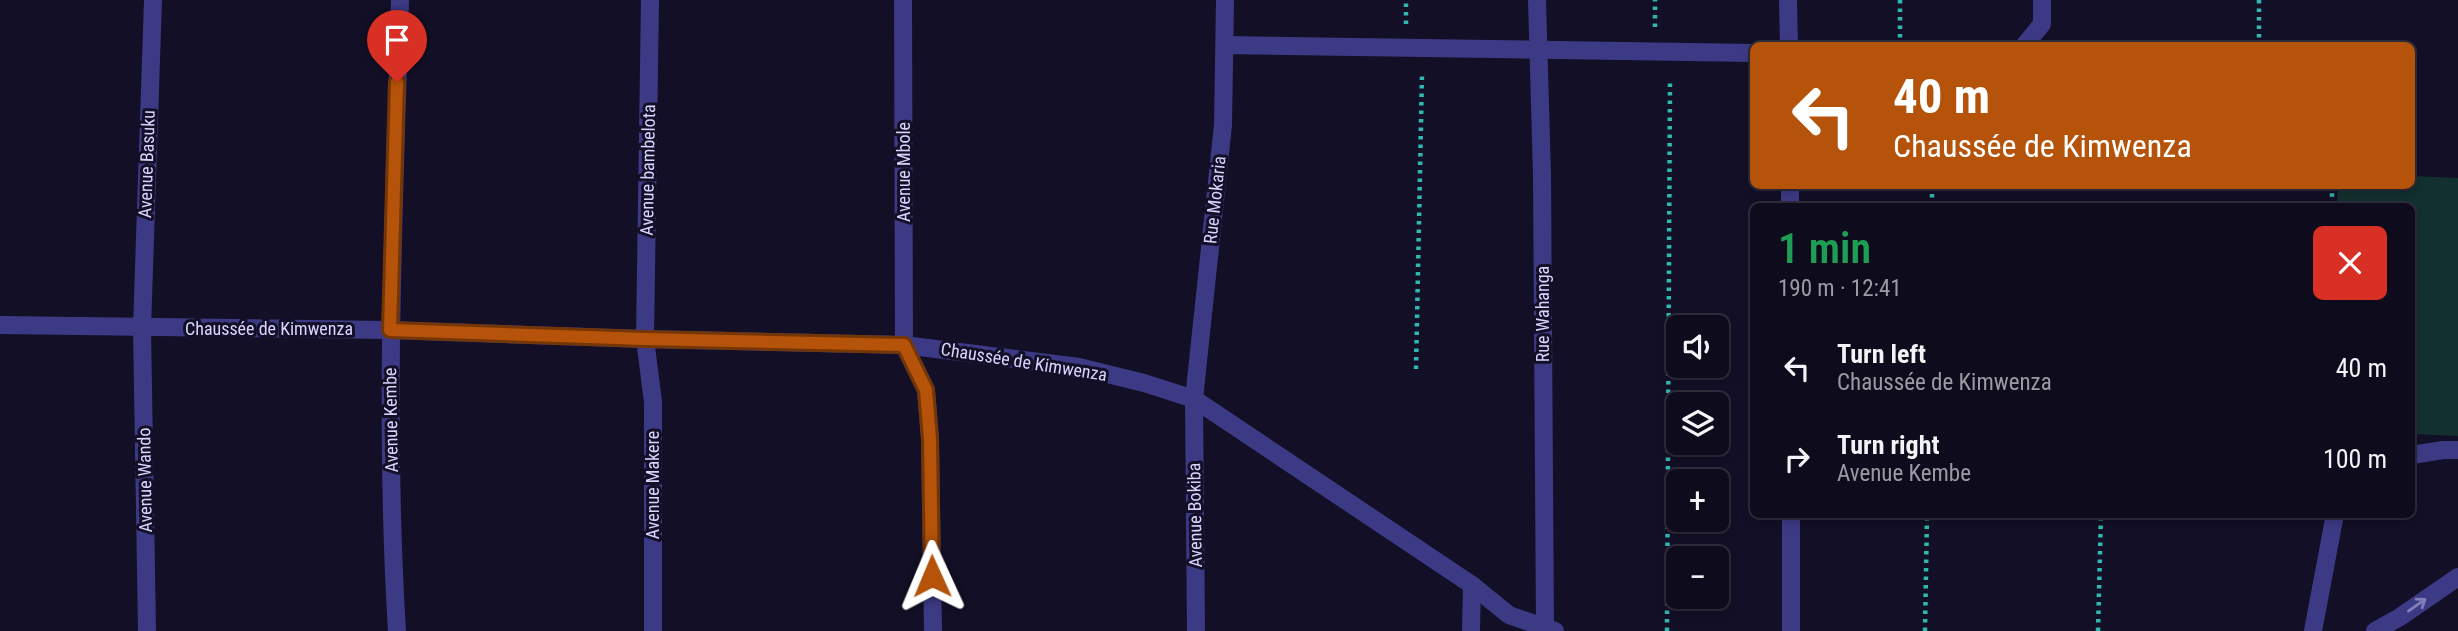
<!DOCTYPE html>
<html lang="en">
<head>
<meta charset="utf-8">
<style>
  :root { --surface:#0e0b1c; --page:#1c1929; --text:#f1f3f6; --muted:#9b9ba3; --line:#2e2b3b }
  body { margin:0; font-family:"Roboto Condensed",sans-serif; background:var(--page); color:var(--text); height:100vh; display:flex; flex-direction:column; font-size:26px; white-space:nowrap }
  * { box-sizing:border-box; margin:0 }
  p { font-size:23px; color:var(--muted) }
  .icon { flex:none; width:38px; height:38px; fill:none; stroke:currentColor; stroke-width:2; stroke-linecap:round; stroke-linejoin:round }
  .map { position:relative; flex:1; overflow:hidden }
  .panel { position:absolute; left:1750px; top:203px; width:665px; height:315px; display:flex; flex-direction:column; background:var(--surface); border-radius:10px; box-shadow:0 4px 10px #0003,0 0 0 2px var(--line) }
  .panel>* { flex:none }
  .guide { position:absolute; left:1750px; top:42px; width:665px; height:147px; border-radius:10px; box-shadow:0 4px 10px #0003,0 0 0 2px var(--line); background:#b45309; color:#fff; overflow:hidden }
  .controls { position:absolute; left:1666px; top:315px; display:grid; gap:14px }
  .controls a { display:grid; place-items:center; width:63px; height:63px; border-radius:10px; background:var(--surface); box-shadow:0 4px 10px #0003,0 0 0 2px var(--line); font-size:35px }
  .pin { position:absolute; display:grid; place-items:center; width:60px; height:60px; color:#fff; margin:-72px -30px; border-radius:50% 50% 50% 0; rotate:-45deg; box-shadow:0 0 7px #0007 }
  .pin .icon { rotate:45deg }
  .me { position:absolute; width:77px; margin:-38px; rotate:359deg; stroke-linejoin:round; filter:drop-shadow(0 0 5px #0008) }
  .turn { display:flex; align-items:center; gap:24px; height:147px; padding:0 28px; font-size:32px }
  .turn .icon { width:91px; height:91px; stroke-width:2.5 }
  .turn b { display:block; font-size:49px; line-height:60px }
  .round { display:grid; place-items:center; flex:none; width:74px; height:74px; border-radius:10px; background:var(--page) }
  .headline { display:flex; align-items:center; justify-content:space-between; height:119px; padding:0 28px }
  h1 { font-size:42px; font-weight:600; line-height:52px; color:#1e9e55 }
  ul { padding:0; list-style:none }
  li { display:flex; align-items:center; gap:21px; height:91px; padding:0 28px }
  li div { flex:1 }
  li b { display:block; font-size:26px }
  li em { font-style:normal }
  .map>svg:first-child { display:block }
</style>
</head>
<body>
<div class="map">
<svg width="2458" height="631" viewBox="0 0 2458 631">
  <rect width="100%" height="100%" fill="#130f26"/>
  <polygon fill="#12302f" points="2412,176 2458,178 2458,436 2412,434 2412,206 2337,206 2338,186 2412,186"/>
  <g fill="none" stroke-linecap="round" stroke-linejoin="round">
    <g stroke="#2fb8b0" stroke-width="4.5" stroke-dasharray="3.5 5" stroke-linecap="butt">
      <polyline points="1406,24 1406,0"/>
      <polyline points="1655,27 1655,0"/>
      <polyline points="1900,46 1900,0"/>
      <polyline points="2259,46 2259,0"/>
      <polyline points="2328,186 2332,192 2332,206"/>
      <polyline points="1932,206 1932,186"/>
      <polyline points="1416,369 1422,74"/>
      <polyline points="1667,631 1670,79"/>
      <polyline points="1925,631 1927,514"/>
      <polyline points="2098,631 2101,514"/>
    </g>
    <g stroke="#3d3a85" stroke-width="18">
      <polyline points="650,0 645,339 653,402 653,631"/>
      <polyline points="903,0 904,345 926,390 930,439 933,631"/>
      <polyline points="1537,0 1542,175 1545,628"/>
      <polyline points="1788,0 1789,46"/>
      <polyline points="1225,45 1754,53"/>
      <polyline points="2024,46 2042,24 2042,0"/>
      <polyline points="1790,186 1790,206"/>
      <polyline points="0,325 390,330 645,339 904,345 1079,367 1144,383 1194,399 1472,585 1509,615 1555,631"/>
      <polyline points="2412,455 2443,450 2458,450"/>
      <polyline points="1791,514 1791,631"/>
      <polyline points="147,631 142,328 153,0"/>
      <path d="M 397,631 C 384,421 394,210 400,0"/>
      <polyline points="1196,631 1194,399 1223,125 1225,0"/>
      <polyline points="1471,631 1472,585"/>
      <polyline points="2313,631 2335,514"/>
      <polyline points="2375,631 2400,617 2458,577"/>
    </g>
  </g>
  <defs><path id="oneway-shaft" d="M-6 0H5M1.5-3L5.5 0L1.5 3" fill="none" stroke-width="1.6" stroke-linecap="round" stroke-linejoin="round" transform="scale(1.75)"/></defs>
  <use stroke="#837fbc" href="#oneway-shaft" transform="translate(2417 605) rotate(-35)"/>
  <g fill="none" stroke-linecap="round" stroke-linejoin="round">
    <g stroke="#753606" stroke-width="18">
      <polyline id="route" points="397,82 390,330 645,339 904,345 926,390 930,439 932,576"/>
    </g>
    <use href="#route" stroke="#b45309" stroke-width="12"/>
  </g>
  <g text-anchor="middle" stroke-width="6" stroke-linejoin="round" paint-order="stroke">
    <g font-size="18" fill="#d9d4ff" stroke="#130f26">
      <text transform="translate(147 164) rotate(-88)" y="6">Avenue Basuku</text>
      <text transform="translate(648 170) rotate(-89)" y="6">Avenue bambelota</text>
      <text transform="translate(904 172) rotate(-90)" y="6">Avenue Mbole</text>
      <text transform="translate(1215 200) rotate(-84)" y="6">Rue Mokaria</text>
      <text transform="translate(1543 314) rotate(-90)" y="6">Rue Wahanga</text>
      <text x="269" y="335">Chaussée de Kimwenza</text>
      <text transform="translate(1024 362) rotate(9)" y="6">Chaussée de Kimwenza</text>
      <text transform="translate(391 420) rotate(-91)" y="6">Avenue Kembe</text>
      <text transform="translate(145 480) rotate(-91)" y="6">Avenue Wando</text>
      <text transform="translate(653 485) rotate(-90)" y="6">Avenue Makere</text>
      <text transform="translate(1195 515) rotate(-91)" y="6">Avenue Bokiba</text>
    </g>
  </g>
</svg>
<div class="controls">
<a><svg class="icon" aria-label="sound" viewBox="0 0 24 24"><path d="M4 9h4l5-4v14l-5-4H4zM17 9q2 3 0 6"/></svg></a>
<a><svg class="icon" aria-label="layers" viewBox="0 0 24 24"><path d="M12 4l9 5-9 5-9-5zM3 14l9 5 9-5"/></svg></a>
<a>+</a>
<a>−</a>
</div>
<div class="pin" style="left:397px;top:82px;background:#d93025"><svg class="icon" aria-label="arrive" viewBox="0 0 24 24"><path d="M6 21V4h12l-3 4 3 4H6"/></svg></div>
<svg class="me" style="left:932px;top:576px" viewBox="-20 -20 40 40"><path d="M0-17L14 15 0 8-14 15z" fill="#b45309" stroke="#fff" stroke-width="4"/></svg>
<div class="guide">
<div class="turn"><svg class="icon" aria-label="left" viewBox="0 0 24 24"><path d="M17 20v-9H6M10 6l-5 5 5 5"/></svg><div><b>40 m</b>Chaussée de Kimwenza</div></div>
</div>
<section class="panel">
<div class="headline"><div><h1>1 min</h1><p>190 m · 12:41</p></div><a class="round" style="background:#d93025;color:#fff"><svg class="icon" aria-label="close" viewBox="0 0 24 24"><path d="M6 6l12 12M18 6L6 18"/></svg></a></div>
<ul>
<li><svg class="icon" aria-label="left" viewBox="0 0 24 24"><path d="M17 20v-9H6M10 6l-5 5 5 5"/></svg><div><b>Turn left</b><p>Chaussée de Kimwenza</p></div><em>40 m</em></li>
<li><svg class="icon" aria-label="right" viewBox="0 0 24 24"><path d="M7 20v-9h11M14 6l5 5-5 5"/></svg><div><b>Turn right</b><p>Avenue Kembe</p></div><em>100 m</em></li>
</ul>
</section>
</div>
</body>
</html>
